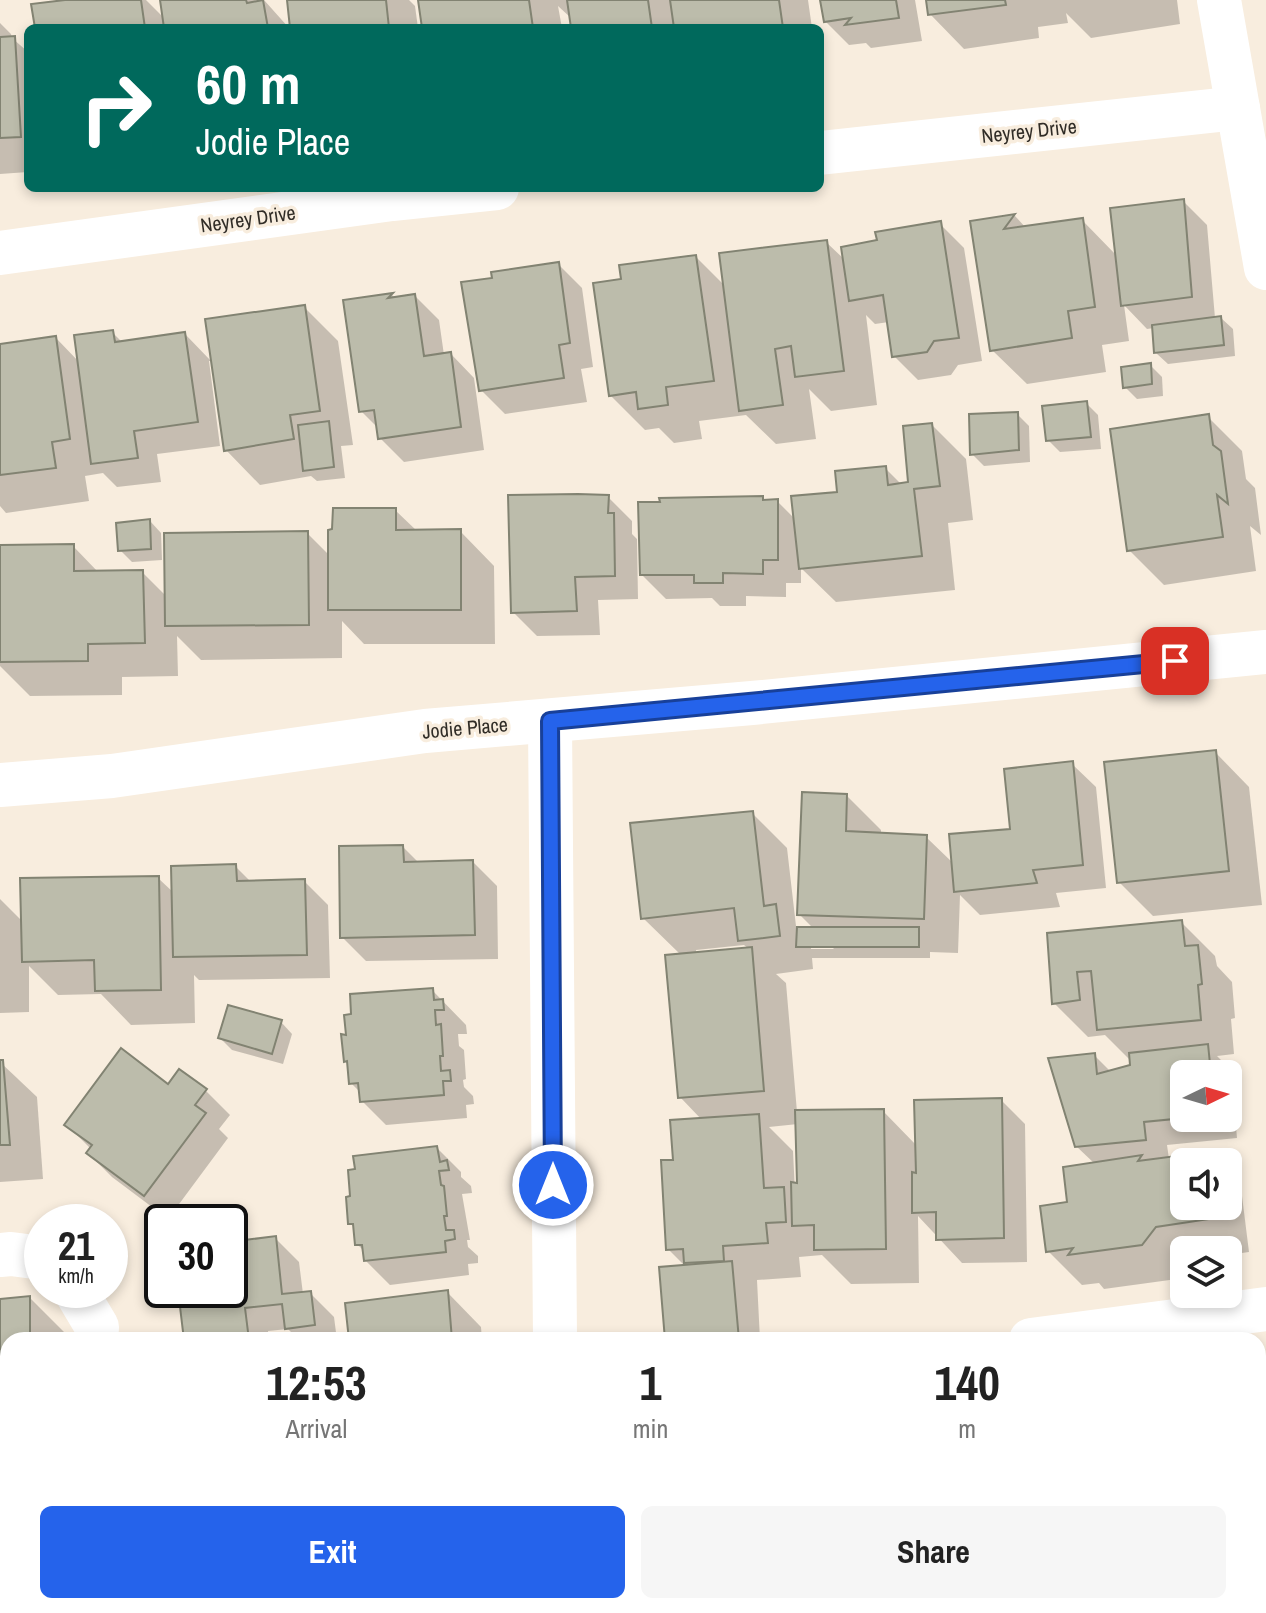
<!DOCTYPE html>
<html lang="en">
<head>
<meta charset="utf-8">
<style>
  :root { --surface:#fff; --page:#f6f6f6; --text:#222; --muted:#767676; --accent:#2563eb }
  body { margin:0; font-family:"Archivo Narrow",sans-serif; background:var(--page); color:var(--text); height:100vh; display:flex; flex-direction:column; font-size:30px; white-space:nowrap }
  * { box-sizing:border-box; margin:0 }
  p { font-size:26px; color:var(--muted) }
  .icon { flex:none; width:44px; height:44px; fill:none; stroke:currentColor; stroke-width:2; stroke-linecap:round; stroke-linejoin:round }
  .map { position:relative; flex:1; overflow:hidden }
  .drawer { position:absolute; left:0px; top:1332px; width:1266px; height:282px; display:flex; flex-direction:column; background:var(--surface); border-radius:24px 24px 0 0; box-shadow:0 4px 12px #0003 }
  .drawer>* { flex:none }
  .banner { position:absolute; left:24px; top:24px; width:800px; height:168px; border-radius:12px; box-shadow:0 4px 12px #0003; background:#00695c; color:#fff; overflow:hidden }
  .needle { width:52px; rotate:85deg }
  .buttons { position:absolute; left:1170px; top:1060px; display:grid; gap:16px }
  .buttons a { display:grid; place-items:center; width:72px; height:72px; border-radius:12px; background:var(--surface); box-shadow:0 4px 12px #0003; font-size:40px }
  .speed { position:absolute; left:24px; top:1204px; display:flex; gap:16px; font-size:40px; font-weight:700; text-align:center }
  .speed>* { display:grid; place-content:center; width:104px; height:104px; border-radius:50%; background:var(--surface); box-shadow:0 4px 12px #0003; line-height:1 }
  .speed small { font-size:20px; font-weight:400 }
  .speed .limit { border:4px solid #111; border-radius:12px; background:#fff; color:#111 }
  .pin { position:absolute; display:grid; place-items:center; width:68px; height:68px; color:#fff; margin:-34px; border-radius:16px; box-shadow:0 4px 12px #0006 }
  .me { position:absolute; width:88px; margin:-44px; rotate:0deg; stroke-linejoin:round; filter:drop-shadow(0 0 6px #0008) }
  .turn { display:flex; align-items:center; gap:28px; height:168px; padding:0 40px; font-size:36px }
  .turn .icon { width:104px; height:104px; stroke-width:2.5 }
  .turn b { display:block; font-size:56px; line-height:68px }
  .eta { display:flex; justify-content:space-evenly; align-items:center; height:136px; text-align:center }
  .eta b { font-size:48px; font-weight:700; line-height:56px }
  .primary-button { display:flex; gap:16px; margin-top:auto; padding:16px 40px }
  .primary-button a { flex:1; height:92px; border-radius:12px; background:var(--accent); color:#fff; font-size:32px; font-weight:700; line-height:92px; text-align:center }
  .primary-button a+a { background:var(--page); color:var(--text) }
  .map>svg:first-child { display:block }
</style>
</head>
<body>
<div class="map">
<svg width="1266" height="1613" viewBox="0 0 1266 1613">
  <rect width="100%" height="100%" fill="#f8edde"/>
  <g fill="#0003" fill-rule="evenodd">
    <polygon points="81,0 146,0 165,19 162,0 264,0 289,28 37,28"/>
    <polygon points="289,0 409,0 415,6 418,28 293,28"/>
    <polygon points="420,0 808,0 812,28 573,28 571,18 558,6 562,28 424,28"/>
    <polygon points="822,0 915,0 922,41 871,48 866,43 849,45 825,21"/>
    <polygon points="928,0 1177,0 1180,24 1091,38 1066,13 1068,23 1038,27 1039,38 964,49 930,14"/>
    <polygon points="0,23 11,34 12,38 28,52 28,172 0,174"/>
    <polygon points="1183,201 1207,225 1215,318 1221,318 1233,329 1235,356 1168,364 1156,353 1154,328 1147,329 1124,305 1129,341 1102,345 1106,372 1027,384 992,350 973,223 1015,216 1026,228 1082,220 1117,256"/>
    <polygon points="940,224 964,248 982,361 958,365 951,375 918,380 894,356 889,322 875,324 866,315 877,405 831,411 809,389 816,439 776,444 746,415 699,421 702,439 674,443 659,428 645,430 610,395 623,281 696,257 726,287 826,242 845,260 879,242"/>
    <polygon points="558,264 582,288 593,367 581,369 587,402 505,414 481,390 494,280"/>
    <polygon points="392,295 396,299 415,296 439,320 444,355 451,354 474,378 484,450 404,462 380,438 379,429 361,411 345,302"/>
    <polygon points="304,307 338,341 353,445 341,446 345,478 317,481 311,476 260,485 226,450"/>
    <polygon points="112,332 123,343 185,334 211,361 209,361 220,446 157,454 161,482 117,487 103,473 85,476 89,501 6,513 0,506 0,346 56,338 80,363"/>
    <polygon points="1150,365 1162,377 1163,396 1137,399 1125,387"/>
    <polygon points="1086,403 1098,415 1101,449 1060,452 1048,440"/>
    <polygon points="1017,414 1029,426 1030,462 984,466 972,454"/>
    <polygon points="1208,417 1242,451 1246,479 1255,488 1261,535 1250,526 1256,571 1164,585 1129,550"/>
    <polygon points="932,425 966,459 973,520 948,523 955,590 836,602 801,568 801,583 786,583 786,597 746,596 746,606 720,606 712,598 666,599 642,575 762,498 766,502 777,501 796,520 885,468 902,485 911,484"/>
    <polygon points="608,497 632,521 632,534 637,539 638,599 598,600 600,635 537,636 513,612"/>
    <polygon points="395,510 417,531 460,531 494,566 495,644 364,644 342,621 342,658 201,660 177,636 178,676 122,677 122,695 30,696 0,666 0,547 73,546 99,573 142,572 167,597 307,533 330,556"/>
    <polygon points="150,521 161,533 162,560 132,562 120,550"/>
    <polygon points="1215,752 1249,787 1262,905 1153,916 1119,882"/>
    <path d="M 1072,764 L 1096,787 L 1106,888 L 1056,893 L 1060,907 L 980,915 L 960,895 L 958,953 L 930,952 L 930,958 L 812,958 L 813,969 L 776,974 L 786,983 L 797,1112 L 883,1111 L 917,1146 L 1001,1100 L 1025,1124 L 1027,1262 L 962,1263 L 918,1216 L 919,1283 L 851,1284 L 822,1255 L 799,1257 L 801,1277 L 757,1280 L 760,1340 L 667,1340 L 686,1267 L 668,1249 L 675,1162 L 702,1120 L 680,1097 L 681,955 L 643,918 L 752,813 L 787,848 L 796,926 L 798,929 L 814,929 L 799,914 L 847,796 L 881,830 L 881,835 L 926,837 L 953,863 L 1012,831 ZM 744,945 L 749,949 L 696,954 L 696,950 ZM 811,945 L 830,945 L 834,949 L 811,949 ZM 798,1124 L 799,1192 L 795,1192 L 793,1151 L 769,1127 Z"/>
    <polygon points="403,847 419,863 473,862 497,886 498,959 366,961 342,937"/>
    <polygon points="235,866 251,882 304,881 328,905 330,978 199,980 194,975 195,1023 131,1025 101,994 58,995 29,966 29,1012 0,1013 0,899 23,922 158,878 174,893"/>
    <path d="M 1181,922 L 1215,956 L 1217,966 L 1232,982 L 1235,1018 L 1231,1019 L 1234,1054 L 1217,1056 L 1231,1070 L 1237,1138 L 1167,1145 L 1169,1159 L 1206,1154 L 1214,1162 L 1184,1162 L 1184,1206 L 1228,1206 L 1228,1176 L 1241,1188 L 1249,1252 L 1228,1255 L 1228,1250 L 1184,1250 L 1184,1269 L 1177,1279 L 1104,1289 L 1099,1283 L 1082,1285 L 1048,1251 L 1070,1204 L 1095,1164 L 1076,1146 L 1094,1055 L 1111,1072 L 1132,1066 L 1132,1062 L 1105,1035 L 1088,1037 L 1054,1003 L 1049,935 ZM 1184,1074 L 1228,1074 L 1228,1118 L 1184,1118 Z"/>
    <polygon points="432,990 466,1025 467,1034 458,1034 459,1046 464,1050 466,1079 463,1080 464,1087 473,1096 474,1104 466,1105 467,1118 386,1125 362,1101 361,1093 351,1083 349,1065 345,1061"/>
    <polygon points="281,1022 292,1034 283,1064 232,1050 220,1038"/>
    <polygon points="0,1062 37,1097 43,1179 0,1182"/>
    <polygon points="179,1072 206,1091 230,1115 219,1129 228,1138 168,1219 112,1177 88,1153 91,1149 67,1125 168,1087"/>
    <polygon points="437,1148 461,1172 461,1177 471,1186 472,1193 462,1194 470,1240 467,1240 468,1247 478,1256 478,1263 468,1264 469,1275 390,1285 366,1261 365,1252 357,1244 355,1228 350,1223"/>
    <polygon points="275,1238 299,1262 303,1294 310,1293 334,1317 337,1340 299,1340 288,1329 268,1331 269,1340 186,1340 180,1290 230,1290 230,1244"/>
    <polygon points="447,1292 481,1327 482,1340 351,1340"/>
    <polygon points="30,1298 64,1332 64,1340 8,1340 8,1558 0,1558 0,1301"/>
    <polygon points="0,1583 8,1591 8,1606 15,1606 16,1613 0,1613"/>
    <rect x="203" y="1606" width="87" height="7"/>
    <rect x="720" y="1606" width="89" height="7"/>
    <rect x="816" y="1606" width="242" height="7"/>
    <polygon points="1120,1606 1243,1606 1243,1613 1121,1613"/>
  </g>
  <g fill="#bcbcab" stroke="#828372" stroke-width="2">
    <polygon points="65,0 141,0 145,28 35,28 31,4"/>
    <polygon points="160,0 246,0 247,3 263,0 268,28 164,28"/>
    <polygon points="287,0 386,0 389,28 290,28"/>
    <polygon points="418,0 529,0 533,28 422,28"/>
    <polygon points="567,0 648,0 652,28 571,28"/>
    <polygon points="670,0 779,0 783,28 674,28"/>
    <polygon points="820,0 896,0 899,18 845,25 851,18 824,22"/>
    <polygon points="926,0 1005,0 1006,5 928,15"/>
    <polygon points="15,36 21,137 0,138 0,37"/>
    <polygon points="1184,199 1192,297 1121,306 1110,208"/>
    <polygon points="1015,214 1004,229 1083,218 1095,307 1068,311 1072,338 990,351 970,221"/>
    <polygon points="941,221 959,338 934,341 927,352 892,357 883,295 849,301 841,247 877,240 875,232"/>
    <polygon points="827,240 844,371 795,377 791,346 775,349 783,405 739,411 719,253"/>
    <polygon points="696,255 714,381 666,387 668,405 638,409 636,392 609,396 593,283 621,279 619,265"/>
    <polygon points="559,262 570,343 559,345 564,378 479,391 461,282 492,278 491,272"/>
    <polygon points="393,293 388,298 415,294 424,356 451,352 461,427 378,439 374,410 359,412 343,300"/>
    <polygon points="305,305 320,411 290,415 294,439 224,451 205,319"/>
    <polygon points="1221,316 1224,345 1154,353 1152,325"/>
    <polygon points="113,330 115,342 185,332 198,422 134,431 138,458 91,464 74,335"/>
    <polygon points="56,336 70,439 52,442 56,468 0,475 0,344"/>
    <polygon points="1151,363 1152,384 1123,388 1121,367"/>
    <polygon points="1087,401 1091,437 1046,441 1042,406"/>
    <polygon points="1018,412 1019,450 970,455 969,414"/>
    <polygon points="1209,414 1213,445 1221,451 1228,504 1217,495 1223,537 1127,551 1110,429"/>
    <polygon points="329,421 334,467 303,471 298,425"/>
    <polygon points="932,423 940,486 914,489 922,556 799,569 791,496 837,492 835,471 886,466 888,485 908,482 903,426"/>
    <polygon points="578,494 609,495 608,513 614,513 615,576 575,577 577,611 511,613 508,495"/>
    <polygon points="763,496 763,500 778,499 778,560 763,560 763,574 723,573 723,583 694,583 694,575 640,575 638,502 660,502 659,498"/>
    <polygon points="333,508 396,508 396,530 461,529 461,610 328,610 328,530 332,529"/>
    <polygon points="150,519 151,549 118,551 116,523"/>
    <polygon points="308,531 309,625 165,626 164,533"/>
    <polygon points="74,544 74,571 143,570 145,643 88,644 88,661 0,662 0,545"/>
    <polygon points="1216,750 1229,871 1117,883 1104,762"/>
    <polygon points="1073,761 1083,865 1033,870 1037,883 954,892 949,834 1010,829 1004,769"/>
    <polygon points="802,792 847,794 846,831 927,835 924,919 797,915"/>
    <polygon points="753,811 764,906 776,904 780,936 738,941 734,908 641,919 630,823"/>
    <polygon points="403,845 404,862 473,860 475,935 340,938 339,846"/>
    <polygon points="236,864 237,881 305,879 307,955 173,957 171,866"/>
    <polygon points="159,876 161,990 95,991 94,960 22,962 20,878"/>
    <polygon points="1182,920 1185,946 1198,945 1202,984 1198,985 1201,1020 1097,1030 1091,971 1077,972 1080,1000 1052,1004 1047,933"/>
    <polygon points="797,927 919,927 919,947 796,947"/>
    <polygon points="752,947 764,1091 678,1098 665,955"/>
    <polygon points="433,988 434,1000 443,999 444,1010 435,1010 436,1025 441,1024 443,1056 440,1056 441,1071 450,1070 451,1081 443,1081 444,1095 360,1102 358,1083 349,1084 347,1061 344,1062 341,1034 346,1035 344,1015 351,1014 350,994"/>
    <polygon points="228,1005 282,1020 272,1054 218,1038"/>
    <polygon points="1208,1044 1211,1074 1184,1074 1184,1118 1144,1122 1146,1140 1075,1147 1048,1058 1095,1053 1097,1074 1130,1065 1129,1053"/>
    <polygon points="121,1048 168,1084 179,1069 207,1089 195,1105 206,1113 144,1196 86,1153 92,1145 64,1125"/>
    <polygon points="0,1060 3,1060 10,1145 0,1145"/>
    <polygon points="1002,1098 1004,1238 936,1240 936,1212 912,1213 912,1172 916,1173 914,1100"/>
    <polygon points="884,1109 886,1249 814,1250 814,1225 792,1226 791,1182 797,1183 795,1110"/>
    <polygon points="759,1114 764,1188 784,1187 786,1222 766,1223 768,1243 723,1246 724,1261 684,1263 683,1249 666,1250 661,1160 673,1160 670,1120"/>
    <polygon points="437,1146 440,1162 447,1160 449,1170 439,1171 441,1185 444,1186 447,1216 444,1216 446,1230 454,1230 455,1239 445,1241 446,1252 364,1261 362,1245 355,1245 353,1224 348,1224 346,1197 350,1196 348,1170 355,1169 353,1156"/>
    <polygon points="1207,1152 1208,1162 1184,1162 1184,1206 1214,1206 1216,1218 1156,1227 1142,1245 1068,1255 1073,1248 1046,1252 1040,1206 1067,1202 1063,1167 1142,1155 1138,1161"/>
    <polygon points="276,1236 282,1294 311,1291 315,1325 285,1329 282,1304 245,1308 249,1340 184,1340 178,1290 230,1290 230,1242"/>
    <polygon points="732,1261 739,1340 665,1340 659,1267"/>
    <polygon points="448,1290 452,1340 349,1340 345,1303"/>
    <polygon points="30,1296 30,1340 8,1340 8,1523 0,1523 0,1299"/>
    <rect x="201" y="1606" width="66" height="7"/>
    <rect x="718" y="1606" width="68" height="7"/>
    <rect x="814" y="1606" width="204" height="7"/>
    <polygon points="1118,1606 1220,1606 1133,1613 1119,1613"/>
  </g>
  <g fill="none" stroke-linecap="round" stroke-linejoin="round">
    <g stroke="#fff" stroke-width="44">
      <polyline points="1219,0 1266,268"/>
      <polyline points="820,153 1238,108"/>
      <polyline points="0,253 392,199 497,188"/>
      <polyline points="550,721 555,1340"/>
      <polyline points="0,785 112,776 425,731 752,703 1266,652"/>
      <polyline points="0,1255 11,1254 42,1258"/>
      <polyline points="75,1290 97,1327 96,1340"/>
      <polyline points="1031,1340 1266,1309"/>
      <polyline points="556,1606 556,1613"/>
      <polyline points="94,1613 94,1606"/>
    </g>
  </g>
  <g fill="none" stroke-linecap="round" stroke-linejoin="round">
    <g stroke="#184099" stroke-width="20">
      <polyline id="route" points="553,1185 550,721 1175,661"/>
    </g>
    <use href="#route" stroke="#2563eb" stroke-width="14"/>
  </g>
  <g text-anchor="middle" stroke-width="7" stroke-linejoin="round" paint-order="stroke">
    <g font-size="20" fill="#302c26" stroke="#f8edde">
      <text transform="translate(1029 131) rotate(-6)" y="7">Neyrey Drive</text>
      <text transform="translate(248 219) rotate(-8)" y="7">Neyrey Drive</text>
      <text transform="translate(465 728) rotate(-5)" y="7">Jodie Place</text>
    </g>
  </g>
</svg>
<div class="buttons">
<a><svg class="needle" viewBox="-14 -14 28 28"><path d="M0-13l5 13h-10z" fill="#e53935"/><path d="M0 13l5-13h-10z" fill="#767676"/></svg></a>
<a><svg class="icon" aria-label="sound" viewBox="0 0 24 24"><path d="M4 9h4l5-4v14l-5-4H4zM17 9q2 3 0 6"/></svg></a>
<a><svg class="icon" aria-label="layers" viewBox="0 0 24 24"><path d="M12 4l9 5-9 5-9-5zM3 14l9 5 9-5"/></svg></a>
</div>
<div class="speed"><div>21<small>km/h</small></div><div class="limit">30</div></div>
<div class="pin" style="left:1175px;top:661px;background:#d93025"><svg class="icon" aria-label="arrive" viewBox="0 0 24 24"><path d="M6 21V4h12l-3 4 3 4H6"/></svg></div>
<svg class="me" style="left:553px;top:1185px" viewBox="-20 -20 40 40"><circle r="17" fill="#2563eb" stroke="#fff" stroke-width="3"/><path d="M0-11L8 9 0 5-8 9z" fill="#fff"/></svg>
<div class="banner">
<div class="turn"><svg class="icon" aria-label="right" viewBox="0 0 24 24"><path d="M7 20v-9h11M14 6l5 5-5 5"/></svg><div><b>60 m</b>Jodie Place</div></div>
</div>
<section class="drawer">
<div class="eta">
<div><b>12:53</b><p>Arrival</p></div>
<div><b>1</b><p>min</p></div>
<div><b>140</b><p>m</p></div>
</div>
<div class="primary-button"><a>Exit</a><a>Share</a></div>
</section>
</div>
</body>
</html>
